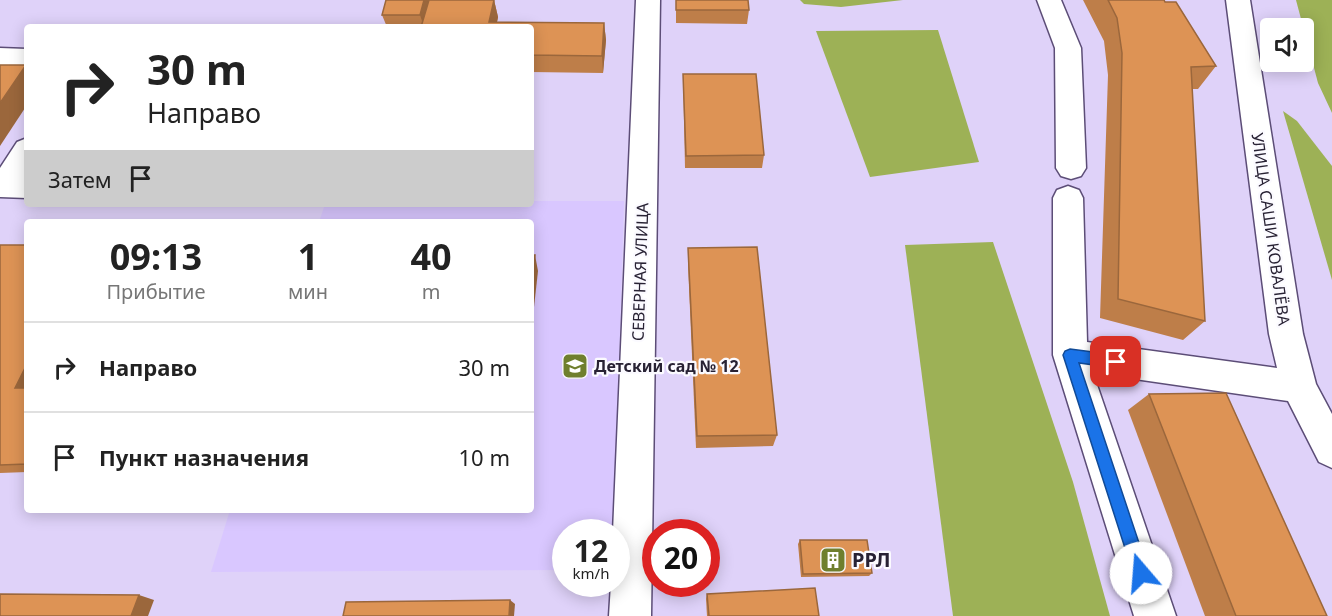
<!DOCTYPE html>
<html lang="ru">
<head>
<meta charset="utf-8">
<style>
  :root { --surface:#fff; --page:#f6f6f6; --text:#222; --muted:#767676; --line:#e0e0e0 }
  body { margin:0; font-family:"Noto Sans",sans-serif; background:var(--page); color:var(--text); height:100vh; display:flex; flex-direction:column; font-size:22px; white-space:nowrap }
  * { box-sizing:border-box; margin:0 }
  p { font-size:20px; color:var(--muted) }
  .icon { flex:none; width:33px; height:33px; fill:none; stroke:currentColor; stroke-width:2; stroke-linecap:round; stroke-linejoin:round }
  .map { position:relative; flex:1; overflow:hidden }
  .details { position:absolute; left:24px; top:219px; width:510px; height:294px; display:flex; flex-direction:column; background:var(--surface); border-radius:6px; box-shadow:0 3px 15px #0003 }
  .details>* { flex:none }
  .banner { position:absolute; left:24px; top:24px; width:510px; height:183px; border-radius:6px; box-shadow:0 3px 15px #0003; background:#fff; color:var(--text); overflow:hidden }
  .fabs { position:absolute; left:1260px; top:18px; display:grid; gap:12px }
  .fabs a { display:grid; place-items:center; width:54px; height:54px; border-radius:6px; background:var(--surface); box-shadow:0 3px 15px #0003; font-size:30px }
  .speed { position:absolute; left:552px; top:519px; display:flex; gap:12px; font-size:30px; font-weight:700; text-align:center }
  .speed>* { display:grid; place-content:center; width:78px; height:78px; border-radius:50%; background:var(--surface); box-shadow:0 3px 15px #0003; line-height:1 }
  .speed small { font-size:15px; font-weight:400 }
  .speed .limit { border:9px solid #d22; background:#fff; color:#111 }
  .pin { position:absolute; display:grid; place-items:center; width:51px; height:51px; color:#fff; margin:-26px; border-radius:12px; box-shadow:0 3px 9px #0006 }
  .me { position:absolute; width:66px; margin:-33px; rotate:342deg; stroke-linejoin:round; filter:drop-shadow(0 0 4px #0008) }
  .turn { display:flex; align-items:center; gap:21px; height:126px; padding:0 24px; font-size:27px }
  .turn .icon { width:78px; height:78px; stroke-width:2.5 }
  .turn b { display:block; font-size:42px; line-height:51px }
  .then { display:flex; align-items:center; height:57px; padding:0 24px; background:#0003; gap:12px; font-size:22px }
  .eta { display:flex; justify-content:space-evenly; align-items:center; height:102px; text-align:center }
  .eta b { font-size:36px; font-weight:700; line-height:42px }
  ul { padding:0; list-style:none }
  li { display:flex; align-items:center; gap:18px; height:90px; padding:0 24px; border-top:2px solid var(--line) }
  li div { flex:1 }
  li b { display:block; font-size:22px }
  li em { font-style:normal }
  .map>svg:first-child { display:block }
</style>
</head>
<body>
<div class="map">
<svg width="1332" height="616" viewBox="0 0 1332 616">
  <rect width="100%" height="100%" fill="#dfd2f9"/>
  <polygon fill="#d9c7ff" points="531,201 624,201 614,532 566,532 565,570 211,572 230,510 531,510 531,222 319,222 325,204 531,204"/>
  <g fill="#9db156">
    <polygon points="800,0 903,0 841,7 804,4"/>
    <polygon points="1296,0 1332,0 1332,113 1318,83"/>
    <polygon points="938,30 979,162 870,177 816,31"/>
    <polygon points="1283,111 1297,121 1332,166 1332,280"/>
    <polygon points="993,242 1073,482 1110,616 953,616 905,245"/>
  </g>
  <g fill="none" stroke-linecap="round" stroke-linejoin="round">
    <g stroke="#5c4d77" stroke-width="3">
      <g id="minor">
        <polygon points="636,0 660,0 651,616 609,616 611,584 616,584 616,532 613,532"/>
        <polygon points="1037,0 1061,0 1081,48 1086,168 1081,176 1071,179 1061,176 1056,168 1055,48"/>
        <polygon points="1226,0 1250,0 1303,334 1316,384 1332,414 1332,468 1319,462 1288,401 1093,373 1176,616 1134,616 1053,355 1053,198 1057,190 1068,186 1079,190 1083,198 1087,342 1277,368 1269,334"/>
        <polygon points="0,48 27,49 27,67 0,66"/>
        <polygon points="27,138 27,198 0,197 0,168 17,142"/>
      </g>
    </g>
    <use href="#minor" fill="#fff" fill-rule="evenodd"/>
  </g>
  <g fill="#be7e49">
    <polygon points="386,0 494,0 498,17 497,22 604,23 606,40 603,73 531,72 531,27 387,27 382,15"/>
    <polygon points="676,0 749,10 747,24 676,23"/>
    <polygon points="1083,0 1164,0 1216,66 1198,89 1192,89 1205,321 1183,340 1100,318 1108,75 1104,41"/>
    <polygon points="683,74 764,155 762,168 685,168"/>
    <polygon points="0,245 27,245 27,472 0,473"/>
    <polygon points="688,248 777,435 773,446 696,448 688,264"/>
    <polygon points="1149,394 1327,616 1205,616 1128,410"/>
    <polygon points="800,540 872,573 869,576 801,577 798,544"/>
    <polygon points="707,594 819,616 707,616 706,599"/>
  </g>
  <g fill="#9b673c">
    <polygon points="424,0 431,0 424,27 420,15"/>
    <polygon points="494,0 498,17 496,27 489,22"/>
    <polygon points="604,23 606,40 603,73 602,56"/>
    <polygon points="26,65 27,67 27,105 0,146 0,103"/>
    <polygon points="535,255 538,271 533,316 531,307 531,286"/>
    <polygon points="27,364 27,395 15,388"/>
    <polygon points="139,595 154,600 148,616 131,616"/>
    <polygon points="510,600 515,604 514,616 509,616"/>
  </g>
  <g fill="#dd9355" stroke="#9b673c" stroke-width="1.5">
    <polygon points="386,0 424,0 420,15 382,15"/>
    <polygon points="429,0 494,0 489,22 604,23 602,56 531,55 531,27 421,27"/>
    <polygon points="676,0 748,0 749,10 676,10"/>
    <polygon points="1108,0 1164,0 1165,2 1176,2 1216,66 1191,67 1205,321 1118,299 1122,53 1117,18"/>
    <polygon points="0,65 26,65 0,103"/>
    <polygon points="683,74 756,74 764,155 686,156"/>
    <polygon points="0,245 27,245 27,364 15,388 27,388 27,464 0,465"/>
    <polygon points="757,247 777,435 697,436 688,248"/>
    <polygon points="531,255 535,255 531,286"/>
    <polygon points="1226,393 1327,616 1236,616 1149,394"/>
    <polygon points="800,540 867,540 872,573 803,574"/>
    <polygon points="815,588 819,616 709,616 707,594"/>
    <polygon points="0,594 139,595 131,616 0,616"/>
    <polygon points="510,600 509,616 343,616 346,602"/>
  </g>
  <polygon fill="#1a73e8" stroke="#114b97" stroke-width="1.5" points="1070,349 1116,355 1121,357 1123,362 1121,366 1116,368 1079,363 1149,573 1147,578 1141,581 1135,578 1133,573 1063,355 1065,351"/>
  <defs>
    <g id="school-square" transform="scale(1.35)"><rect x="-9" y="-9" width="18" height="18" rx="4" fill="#6f7f2e" stroke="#fbfaff"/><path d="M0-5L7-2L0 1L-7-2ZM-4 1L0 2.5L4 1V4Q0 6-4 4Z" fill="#fff"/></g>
    <g id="building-square" transform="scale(1.35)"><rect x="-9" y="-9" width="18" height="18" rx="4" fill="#6f7f2e" stroke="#fbfaff"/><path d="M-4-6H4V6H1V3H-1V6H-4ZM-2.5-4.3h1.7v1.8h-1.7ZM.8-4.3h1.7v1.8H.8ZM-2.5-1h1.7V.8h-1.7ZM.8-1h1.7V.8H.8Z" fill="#fff"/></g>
  </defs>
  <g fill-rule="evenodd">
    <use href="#school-square" x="575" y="366"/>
    <use href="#building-square" x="833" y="560"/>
  </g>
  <g text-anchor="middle" stroke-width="4.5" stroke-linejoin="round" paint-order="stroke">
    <g font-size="16" fill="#282234" stroke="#fbfaff">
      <text transform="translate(1271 229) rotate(82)" y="6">УЛИЦА САШИ КОВАЛЁВА</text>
      <text transform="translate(640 272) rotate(-88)" y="6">СЕВЕРНАЯ УЛИЦА</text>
    </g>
    <g font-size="16" font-weight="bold" fill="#282234" stroke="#fbfaff" text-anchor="start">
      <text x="594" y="372">Детский сад № 12</text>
    </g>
    <g font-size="20" font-weight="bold" fill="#282234" stroke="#fbfaff" text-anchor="start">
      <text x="852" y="567">РРЛ</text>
    </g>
  </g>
</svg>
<div class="fabs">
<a><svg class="icon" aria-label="sound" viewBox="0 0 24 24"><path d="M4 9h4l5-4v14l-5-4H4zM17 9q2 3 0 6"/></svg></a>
</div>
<div class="speed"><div>12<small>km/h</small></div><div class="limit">20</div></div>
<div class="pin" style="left:1116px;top:362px;background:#d93025"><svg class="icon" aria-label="arrive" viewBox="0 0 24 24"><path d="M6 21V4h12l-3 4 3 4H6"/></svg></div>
<svg class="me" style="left:1141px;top:573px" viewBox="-20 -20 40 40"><circle r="19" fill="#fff"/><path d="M0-13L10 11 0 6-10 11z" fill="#1a73e8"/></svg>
<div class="banner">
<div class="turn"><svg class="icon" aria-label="right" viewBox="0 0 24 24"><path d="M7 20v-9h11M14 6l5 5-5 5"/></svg><div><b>30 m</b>Направо</div></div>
<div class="then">Затем<svg class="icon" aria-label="arrive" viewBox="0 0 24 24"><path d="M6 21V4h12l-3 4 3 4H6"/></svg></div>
</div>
<section class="details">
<div class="eta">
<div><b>09:13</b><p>Прибытие</p></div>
<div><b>1</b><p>мин</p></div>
<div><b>40</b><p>m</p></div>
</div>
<ul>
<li><svg class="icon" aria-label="right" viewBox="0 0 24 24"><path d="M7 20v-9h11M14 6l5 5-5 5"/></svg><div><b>Направо</b></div><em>30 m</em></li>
<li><svg class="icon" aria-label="arrive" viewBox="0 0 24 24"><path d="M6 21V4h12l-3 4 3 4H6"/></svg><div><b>Пункт назначения</b></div><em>10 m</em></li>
</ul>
</section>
</div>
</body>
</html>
